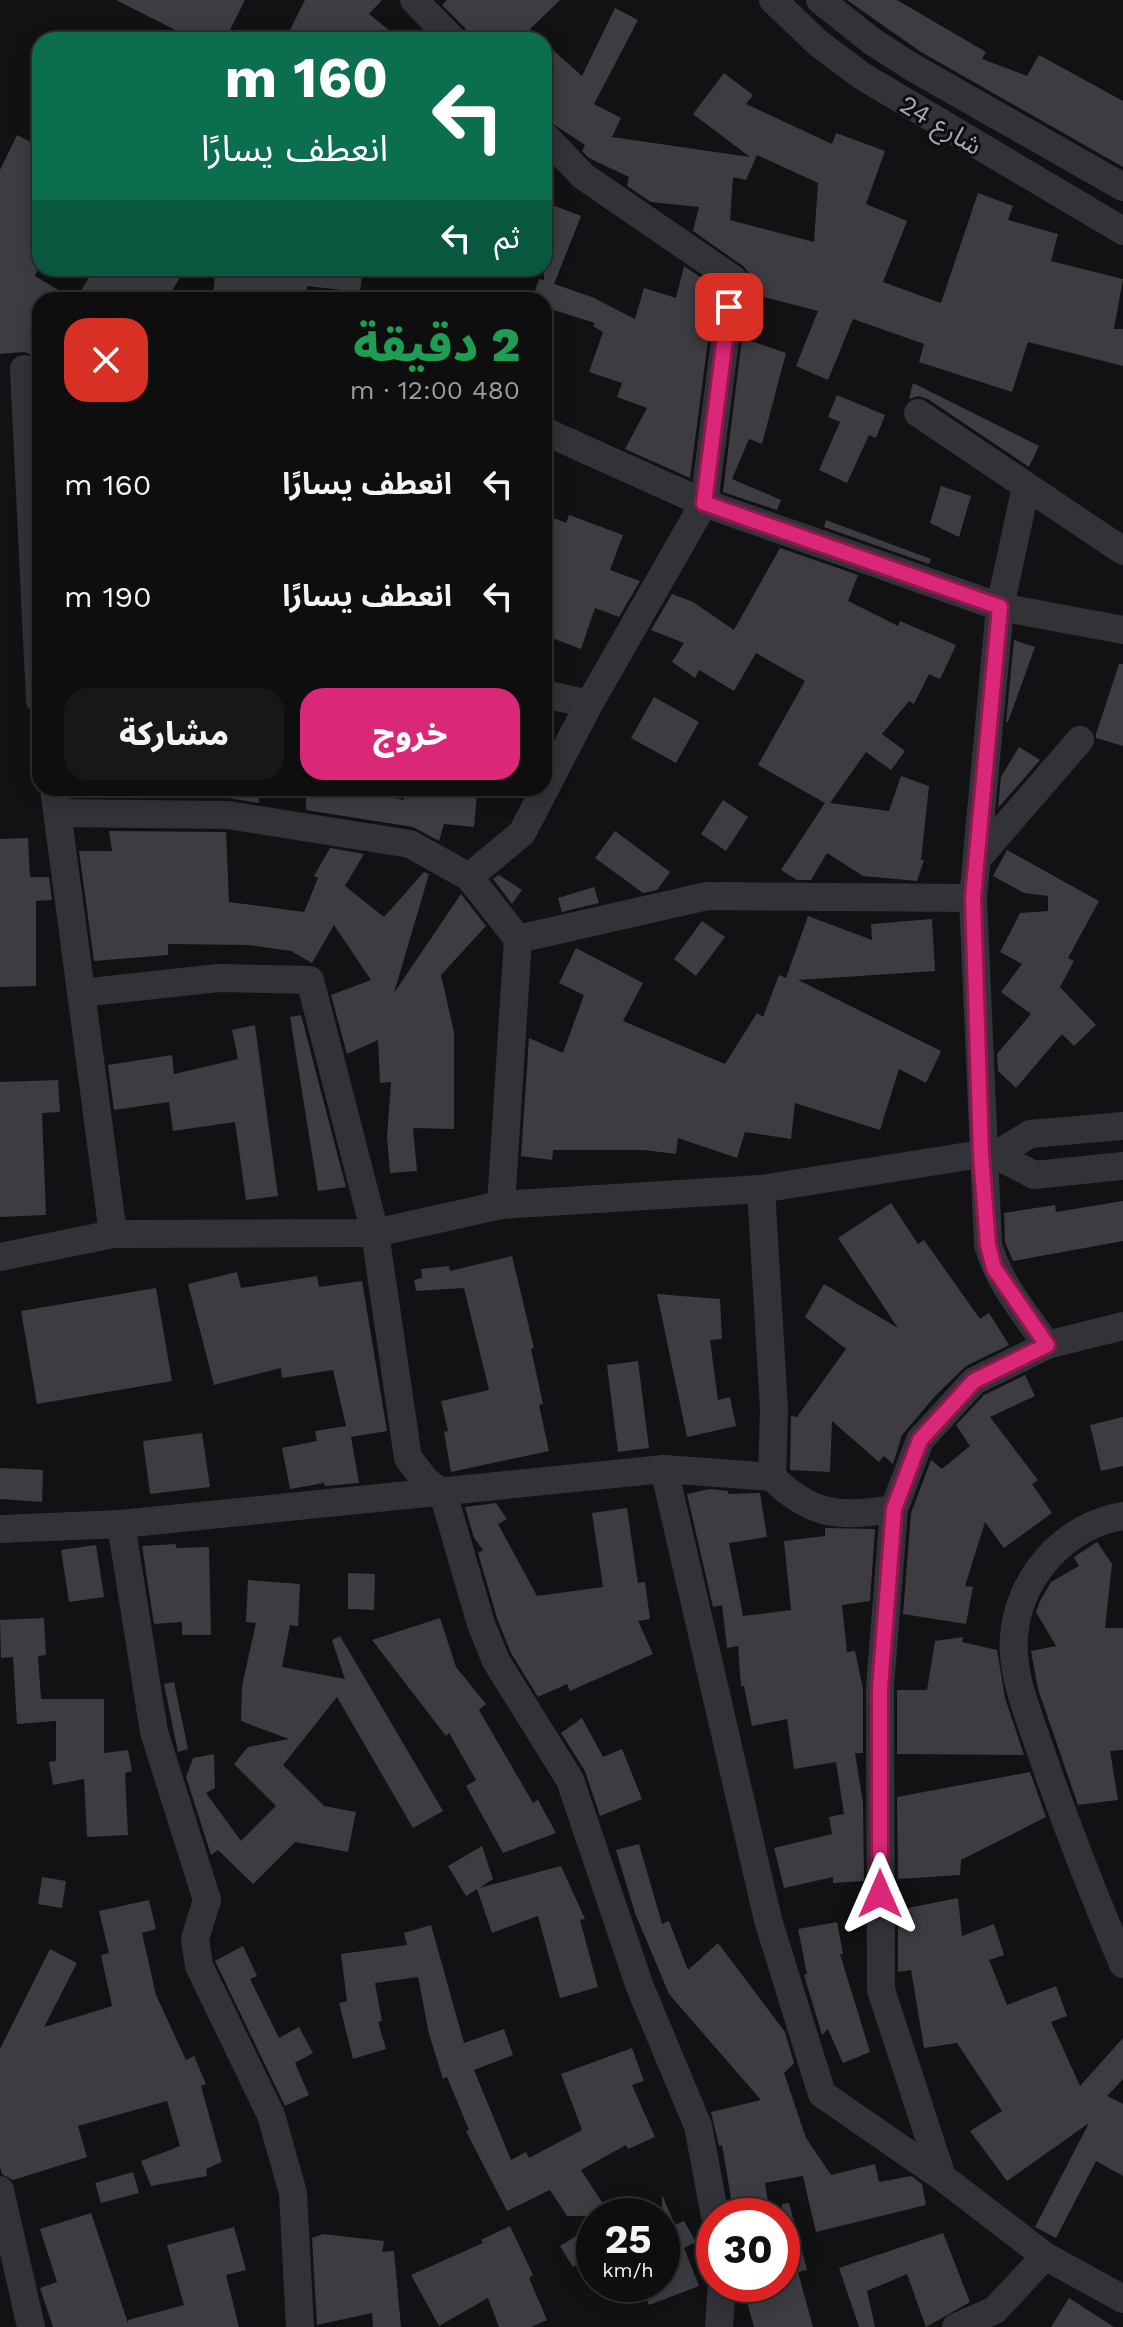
<!DOCTYPE html>
<html lang="ar">
<head>
<meta charset="utf-8">
<style>
  :root { --surface:#0e0e0f; --page:#171718; --text:#f1f3f6; --muted:#9b9c9e; --line:#2e2e2f; --accent:#db2777 }
  body { margin:0; font-family:"Work Sans","Noto Sans Arabic",sans-serif; background:var(--page); color:var(--text); direction:rtl; height:100vh; display:flex; flex-direction:column; font-size:30px; white-space:nowrap }
  * { box-sizing:border-box; margin:0 }
  p { font-size:26px; color:var(--muted) }
  .icon { flex:none; width:44px; height:44px; fill:none; stroke:currentColor; stroke-width:2; stroke-linecap:round; stroke-linejoin:round }
  .map { position:relative; flex:1; overflow:hidden; direction:ltr }
  .details { position:absolute; left:32px; top:292px; width:520px; height:504px; display:flex; flex-direction:column; background:var(--surface); border-radius:24px; box-shadow:0 4px 20px #0003,0 0 0 2px var(--line); direction:rtl }
  .details>* { flex:none }
  .guide { position:absolute; left:32px; top:32px; width:520px; height:244px; border-radius:24px; box-shadow:0 4px 20px #0003,0 0 0 2px var(--line); direction:rtl; background:#0b6e4f; color:#fff; overflow:hidden }
  .speed { position:absolute; left:576px; top:2198px; display:flex; gap:16px; font-size:40px; font-weight:700; text-align:center }
  .speed>* { display:grid; place-content:center; width:104px; height:104px; border-radius:50%; background:var(--surface); box-shadow:0 4px 20px #0003,0 0 0 2px var(--line); line-height:1 }
  .speed small { font-size:20px; font-weight:400 }
  .speed .limit { border:12px solid #d22; background:#fff; color:#111 }
  .pin { position:absolute; display:grid; place-items:center; width:68px; height:68px; color:#fff; margin:-34px; border-radius:16px; box-shadow:0 4px 12px #0006 }
  .me { position:absolute; width:88px; margin:-44px; rotate:0deg; stroke-linejoin:round; filter:drop-shadow(0 0 6px #0008) }
  .turn { display:flex; align-items:center; gap:28px; height:168px; padding:0 32px; font-size:36px }
  .turn .icon { width:104px; height:104px; stroke-width:2.5 }
  .turn b { display:block; font-size:56px; line-height:68px }
  .then { display:flex; align-items:center; height:76px; padding:0 32px; background:#0003; gap:16px; font-size:30px }
  .round { display:grid; place-items:center; flex:none; width:84px; height:84px; border-radius:24px; background:var(--page) }
  .headline { display:flex; align-items:center; justify-content:space-between; height:136px; padding:0 32px }
  h1 { font-size:48px; font-weight:800; line-height:60px; color:#1e9e55 }
  .cta { display:flex; gap:16px; margin-top:auto; padding:16px 32px }
  .cta a { flex:1; height:92px; border-radius:24px; background:var(--accent); color:#fff; font-size:32px; font-weight:800; line-height:92px; text-align:center }
  .cta a+a { background:var(--page); color:var(--text) }
  ul { padding:0; list-style:none }
  li { display:flex; align-items:center; gap:24px; height:112px; padding:0 32px }
  li div { flex:1 }
  li b { display:block; font-size:30px }
  li em { font-style:normal }
  .map>svg:first-child { display:block }
</style>
</head>
<body>
<div class="map">
<svg width="1123" height="2327" viewBox="0 0 1123 2327">
  <rect width="100%" height="100%" fill="#121214"/>
  <g fill="#3c3c42" fill-rule="evenodd">
    <polygon points="116,0 245,0 225,40 195,40"/>
    <polygon points="305,0 382,0 369,14 401,40 285,40"/>
    <polygon points="447,0 560,0 530,29 542,40 470,40 465,28 442,5"/>
    <polygon points="847,0 897,0 986,52 982,59 1027,76 1039,55 1123,101 1123,167 921,52"/>
    <path d="M 615,8 L 638,20 L 594,104 L 621,118 L 612,137 L 750,157 L 693,114 L 724,73 L 753,95 L 746,104 L 832,144 L 836,133 L 885,151 L 866,204 L 907,221 L 883,282 L 941,303 L 978,193 L 1013,206 L 1008,220 L 1058,234 L 1051,261 L 1123,279 L 1114,329 L 1123,329 L 1123,366 L 1028,342 L 1012,392 L 919,362 L 924,344 L 853,319 L 828,380 L 796,366 L 818,311 L 748,293 L 749,273 L 743,266 L 693,231 L 699,207 L 651,202 L 627,186 L 629,177 L 589,158 L 582,151 L 585,145 L 544,118 L 544,42 L 582,76 ZM 757,155 L 818,183 L 814,242 L 730,220 L 733,177 L 746,180 Z"/>
    <polygon points="17,135 40,147 40,263 35,276 75,300 95,268 186,268 166,300 40,300 40,358 24,352 0,354 0,170"/>
    <polygon points="550,204 581,216 554,284 592,297 635,319 644,288 676,298 684,266 715,287 690,478 625,449 647,408 617,397 622,383 589,372 603,332 593,326 595,323 544,307 544,300 532,300 539,279 544,280 544,219"/>
    <polygon points="277,268 363,268 360,292 307,286 306,300 213,300 215,271 277,277"/>
    <polygon points="742,338 786,353 762,444 749,439 732,479 781,500 777,510 723,492"/>
    <polygon points="913,383 1039,446 1029,467 928,399 918,396 909,399"/>
    <polygon points="837,395 885,415 876,438 869,435 847,483 819,470 840,422 828,417"/>
    <polygon points="941,486 971,496 959,537 930,523"/>
    <polygon points="544,514 566,523 569,515 623,535 610,570 640,581 619,617 595,608 581,649 544,635"/>
    <polygon points="826,520 931,559 929,564 824,527"/>
    <polygon points="780,548 858,575 848,601 898,626 900,621 956,645 940,679 929,674 914,704 909,701 882,734 905,751 891,770 866,752 830,803 889,811 901,776 929,786 921,860 924,860 917,881 863,876 827,853 811,880 797,880 781,870 825,803 758,765 805,681 756,653 734,691 699,670 695,678 672,662 684,643 651,630 672,594 693,602 734,630"/>
    <polygon points="1014,640 1035,647 1008,722 1006,722"/>
    <polygon points="1119,664 1123,664 1123,746 1096,738 1096,734"/>
    <polygon points="654,697 699,722 676,763 631,738"/>
    <polygon points="1019,747 1040,760 998,808 1001,777"/>
    <polygon points="348,788 404,800 405,788 477,794 474,827 444,824 439,841 413,827 306,810 306,794 346,795"/>
    <polygon points="188,793 259,796 259,803 228,798 119,797"/>
    <polygon points="723,800 748,817 726,851 701,834"/>
    <polygon points="109,831 226,832 229,902 304,912 318,878 314,876 330,848 364,854 345,886 384,917 424,872 429,874 394,993 461,894 486,926 441,975 454,1032 454,1129 413,1128 417,1171 390,1173 387,1137 391,1082 380,1083 378,1040 347,1054 331,995 371,980 334,925 312,963 291,951 249,945 168,944 168,955 94,961 79,851 112,851"/>
    <polygon points="615,831 670,872 657,890 643,893 595,858"/>
    <polygon points="28,838 30,877 49,877 52,900 36,901 36,986 0,987 0,839"/>
    <polygon points="1007,850 1099,901 1068,958 1074,961 1060,987 1096,1025 1074,1046 1062,1034 1016,1088 998,1071 997,1054 1031,1014 1001,992 1022,964 1000,952 1020,913 1048,911 1048,896 1024,893 993,876"/>
    <polygon points="499,875 522,890 512,904 493,879"/>
    <polygon points="594,887 599,903 562,912 558,898"/>
    <polygon points="808,916 872,940 871,924 932,919 935,971 798,980 941,1051 926,1083 899,1069 880,1130 795,1103 791,1139 745,1132 737,1158 678,1138 676,1154 644,1150 553,1150 552,1160 521,1156 529,1038 563,1053 584,995 559,983 576,948 643,983 623,1021 725,1064 757,1013 763,1017 779,975 786,978"/>
    <polygon points="702,921 725,937 696,976 674,959"/>
    <polygon points="301,1015 346,1187 318,1191 290,1017"/>
    <polygon points="255,1025 278,1196 246,1200 235,1122 173,1131 169,1102 114,1110 108,1065 172,1055 174,1074 238,1059 232,1030"/>
    <polygon points="58,1080 60,1112 42,1113 46,1215 0,1217 0,1082"/>
    <polygon points="1123,1201 1123,1241 1013,1261 1005,1242 1004,1213 1055,1205 1056,1212"/>
    <polygon points="891,1203 918,1244 924,1240 980,1319 989,1313 1009,1345 966,1366 936,1395 902,1435 893,1464 884,1456 879,1462 832,1421 830,1472 790,1470 791,1416 797,1417 846,1349 805,1317 824,1284 898,1328 838,1238"/>
    <polygon points="512,1256 534,1348 531,1349 543,1404 539,1405 549,1451 451,1472 444,1432 448,1431 441,1401 489,1390 464,1288 416,1291 414,1280 422,1278 421,1269 449,1266 450,1271"/>
    <polygon points="237,1272 241,1288 317,1276 319,1287 362,1281 387,1431 351,1437 359,1483 325,1486 324,1483 290,1489 282,1448 317,1441 315,1431 346,1426 333,1370 282,1378 281,1368 214,1385 188,1284"/>
    <polygon points="156,1288 172,1381 37,1404 21,1311"/>
    <polygon points="657,1294 720,1299 722,1339 710,1340 718,1400 730,1397 736,1426 687,1437"/>
    <polygon points="638,1361 649,1448 618,1452 607,1365"/>
    <polygon points="1025,1375 1035,1396 990,1417 1038,1480 1032,1484 1052,1513 1004,1548 985,1522 965,1586 973,1587 966,1624 903,1614 911,1513 931,1460 942,1469 970,1446 956,1425 984,1395"/>
    <polygon points="1123,1417 1123,1466 1101,1471 1090,1425"/>
    <polygon points="202,1433 210,1487 150,1494 143,1441"/>
    <polygon points="0,1468 43,1470 42,1502 0,1499"/>
    <polygon points="710,1489 728,1491 728,1494 760,1493 767,1537 729,1543 743,1616 791,1610 784,1541 825,1536 825,1528 875,1529 870,1601 842,1605 847,1652 855,1651 863,1689 863,1753 855,1753 863,1803 864,1881 833,1883 833,1877 784,1888 774,1848 832,1834 829,1817 844,1814 836,1762 794,1769 787,1719 752,1726 744,1686 741,1686 738,1646 727,1648 722,1605 713,1607 687,1494"/>
    <polygon points="496,1503 507,1519 498,1524 537,1596 603,1587 592,1513 627,1508 638,1583 645,1582 650,1619 638,1621 653,1654 570,1691 567,1684 538,1697 511,1653 497,1618 478,1553 483,1550 474,1538 465,1507"/>
    <polygon points="1097,1542 1112,1564 1105,1628 1123,1628 1123,1750 1110,1751 1118,1800 1078,1805 1038,1689 1031,1651 1056,1646 1036,1612 1040,1601 1051,1582 1079,1566 1074,1557"/>
    <polygon points="176,1544 176,1548 209,1547 211,1635 182,1635 182,1622 154,1624 142,1546"/>
    <polygon points="96,1545 104,1597 69,1602 61,1550"/>
    <polygon points="348,1573 375,1574 374,1610 348,1609"/>
    <polygon points="248,1580 300,1584 298,1626 290,1625 282,1667 345,1679 332,1640 340,1636 443,1811 413,1828 337,1697 283,1765 324,1806 356,1812 348,1852 295,1842 253,1884 218,1850 211,1855 186,1777 193,1758 214,1754 215,1788 206,1793 241,1841 276,1806 234,1764 248,1747 289,1739 241,1721 242,1686 256,1623 246,1622"/>
    <polygon points="44,1618 46,1655 38,1656 41,1699 104,1699 104,1753 128,1750 132,1771 125,1773 128,1835 87,1837 84,1779 53,1785 49,1762 56,1761 56,1721 17,1724 13,1657 1,1658 0,1620"/>
    <polygon points="440,1618 456,1667 486,1704 479,1710 533,1803 538,1800 556,1833 503,1853 466,1786 476,1780 449,1733 446,1736 372,1640"/>
    <polygon points="963,1637 962,1642 997,1650 1005,1698 1024,1755 897,1754 897,1690 927,1690 935,1641"/>
    <polygon points="174,1682 188,1749 178,1752 164,1684"/>
    <polygon points="582,1718 603,1757 622,1749 642,1799 600,1816 585,1771 561,1733"/>
    <polygon points="1030,1772 1046,1817 961,1860 960,1875 898,1879 897,1797"/>
    <polygon points="639,1844 662,1924 669,1921 688,1970 718,1943 785,2032 794,2063 784,2073 806,2138 831,2175 875,2164 879,2182 911,2176 922,2184 926,2205 816,2232 803,2176 765,2183 770,2216 734,2216 722,2145 719,2146 711,2112 761,2100 669,1994 635,1913 616,1850"/>
    <polygon points="482,1846 493,1879 479,1888 561,1866 585,1919 580,1920 598,1987 560,1998 538,1916 492,1933 477,1889 466,1896 448,1866"/>
    <polygon points="42,1877 66,1881 62,1908 38,1904"/>
    <polygon points="958,1898 962,1936 994,1924 1004,1955 989,1960 1007,2005 1056,1986 1067,2016 1051,2022 1080,2086 1123,2038 1123,2079 1107,2096 1123,2104 1123,2176 1096,2161 1056,2238 1035,2227 1089,2123 1007,2181 970,2131 1002,2111 957,2043 924,2048 911,1970 898,1972 898,1910"/>
    <polygon points="149,1900 156,1929 142,1933 156,1995 186,2060 194,2056 206,2084 201,2086 222,2162 206,2169 207,2176 151,2186 141,2161 180,2146 167,2101 78,2126 87,2157 13,2180 2,2174 0,2167 0,2049 50,1949 77,1963 44,2027 112,2006 101,1955 109,1953 99,1911"/>
    <polygon points="837,1922 843,1954 840,1954 870,2052 843,2063 828,2029 822,2035 804,1975 807,1974 798,1929"/>
    <polygon points="431,1925 464,2043 504,2029 513,2055 474,2070 511,2160 526,2152 529,2158 582,2130 561,2074 632,2048 644,2081 632,2085 655,2137 628,2149 626,2145 581,2170 611,2216 567,2216 550,2190 507,2211 466,2131 469,2130 447,2077 443,2079 429,2034 418,1977 375,1983 382,2021 378,2022 386,2049 353,2059 339,2003 347,2001 341,1954 407,1945 404,1933"/>
    <polygon points="243,1946 257,1976 250,1979 279,2038 299,2027 313,2053 295,2063 309,2095 285,2106 215,1961"/>
    <polygon points="133,2172 139,2193 101,2203 95,2183"/>
    <polygon points="662,2195 675,2225 684,2221 696,2242 684,2248 699,2286 649,2305 641,2286 662,2284"/>
    <polygon points="789,2203 807,2270 798,2272 813,2327 754,2327 742,2284 782,2284 782,2204"/>
    <polygon points="91,2213 128,2323 128,2320 184,2305 167,2245 234,2227 246,2270 226,2275 239,2327 53,2327 40,2288 57,2282 40,2229"/>
    <polygon points="594,2225 594,2254 573,2267 560,2246"/>
    <polygon points="510,2226 533,2275 529,2278 547,2320 531,2327 499,2327 488,2298 439,2326 411,2275 483,2243 481,2240"/>
    <polygon points="943,2233 970,2302 926,2327 907,2274 867,2291 875,2327 859,2327 839,2268"/>
    <polygon points="323,2234 384,2241 382,2252 394,2251 401,2327 373,2327 372,2313 317,2325 312,2238"/>
    <polygon points="1069,2298 1114,2327 1051,2327"/>
  </g>
  <g fill="none" stroke-linecap="round" stroke-linejoin="round">
    <g stroke="#323339" stroke-width="28">
      <polyline points="414,0 453,40"/>
      <polyline points="773,0 818,43 862,76 1123,231"/>
      <polyline points="820,0 873,42 912,67 1123,187"/>
      <polyline points="24,369 40,700"/>
      <polyline points="918,413 1123,551"/>
      <polyline points="544,431 704,503 1000,607 1123,630"/>
      <path d="M 1026,486 L 1000,607 L 973,898 L 988,1245 C 999,1283 1024,1312 1047,1345"/>
      <polyline points="544,694 589,704"/>
      <polyline points="54,788 113,1234"/>
      <polyline points="58,813 228,815 410,844 469,877 518,939 501,1205"/>
      <polyline points="977,859 1080,740"/>
      <polyline points="469,877 522,833 589,704 704,503 733,279 583,176 544,135"/>
      <polyline points="518,939 707,896 973,898"/>
      <polyline points="81,993 218,978 310,980 375,1233 408,1458 426,1481 443,1493 481,1624 496,1661 570,1780 640,1987 698,2126 715,2216"/>
      <polyline points="1123,1126 1030,1134 996,1155 1034,1175 1123,1166"/>
      <polyline points="0,1257 113,1234 375,1233 501,1205 761,1189 981,1154 996,1155"/>
      <polyline points="664,1469 772,1477 774,1409 761,1189"/>
      <path d="M 772,1477 C 812,1517 840,1517 894,1509"/>
      <path d="M 1123,1516 C 1065,1525 1018,1578 1014,1637 C 1011,1675 1028,1713 1040,1749 C 1065,1822 1093,1894 1123,1964"/>
      <polyline points="121,1524 154,1732 207,1900 195,1939 199,1966 271,2115 293,2193 300,2327"/>
      <polyline points="0,1529 121,1524 664,1469 768,1920 822,2094 942,2177 1045,2256 1123,2299"/>
      <polyline points="942,2177 881,1990 880,1688 894,1509 920,1440 974,1381 1047,1345 1123,1326"/>
      <polyline points="0,2190 31,2327"/>
      <polyline points="719,2327 722,2284"/>
      <polyline points="956,2327 995,2310 1045,2256"/>
    </g>
  </g>
  <g fill="none" stroke-linecap="round" stroke-linejoin="round">
    <g stroke="#8e194d" stroke-width="20">
      <polyline id="route" points="729,307 704,503 1000,607 973,898 981,1154 988,1245 994,1268 1047,1345 974,1381 920,1440 894,1509 880,1688 880,1894"/>
    </g>
    <use href="#route" stroke="#db2777" stroke-width="14"/>
  </g>
  <g text-anchor="middle" stroke-width="6" stroke-linejoin="round" paint-order="stroke">
    <g font-size="26" fill="#a2a6b6" stroke="#0d0d0f">
      <text transform="translate(941 125) rotate(31)" y="9">شارع 24</text>
    </g>
  </g>
</svg>
<div class="speed"><div>25<small>km/h</small></div><div class="limit">30</div></div>
<div class="pin" style="left:729px;top:307px;background:#d93025"><svg class="icon" aria-label="arrive" viewBox="0 0 24 24"><path d="M6 21V4h12l-3 4 3 4H6"/></svg></div>
<svg class="me" style="left:880px;top:1894px" viewBox="-20 -20 40 40"><path d="M0-17L14 15 0 8-14 15z" fill="#db2777" stroke="#fff" stroke-width="4"/></svg>
<div class="guide">
<div class="turn"><svg class="icon" aria-label="left" viewBox="0 0 24 24"><path d="M17 20v-9H6M10 6l-5 5 5 5"/></svg><div><b>160 m</b>انعطف يسارًا</div></div>
<div class="then">ثم<svg class="icon" aria-label="left" viewBox="0 0 24 24"><path d="M17 20v-9H6M10 6l-5 5 5 5"/></svg></div>
</div>
<section class="details">
<div class="headline"><div><h1>2 دقيقة</h1><p>480 m · 12:00</p></div><a class="round" style="background:#d93025;color:#fff"><svg class="icon" aria-label="close" viewBox="0 0 24 24"><path d="M6 6l12 12M18 6L6 18"/></svg></a></div>
<ul>
<li><svg class="icon" aria-label="left" viewBox="0 0 24 24"><path d="M17 20v-9H6M10 6l-5 5 5 5"/></svg><div><b>انعطف يسارًا</b></div><em>160 m</em></li>
<li><svg class="icon" aria-label="left" viewBox="0 0 24 24"><path d="M17 20v-9H6M10 6l-5 5 5 5"/></svg><div><b>انعطف يسارًا</b></div><em>190 m</em></li>
</ul>
<div class="cta"><a>خروج</a><a>مشاركة</a></div>
</section>
</div>
</body>
</html>
